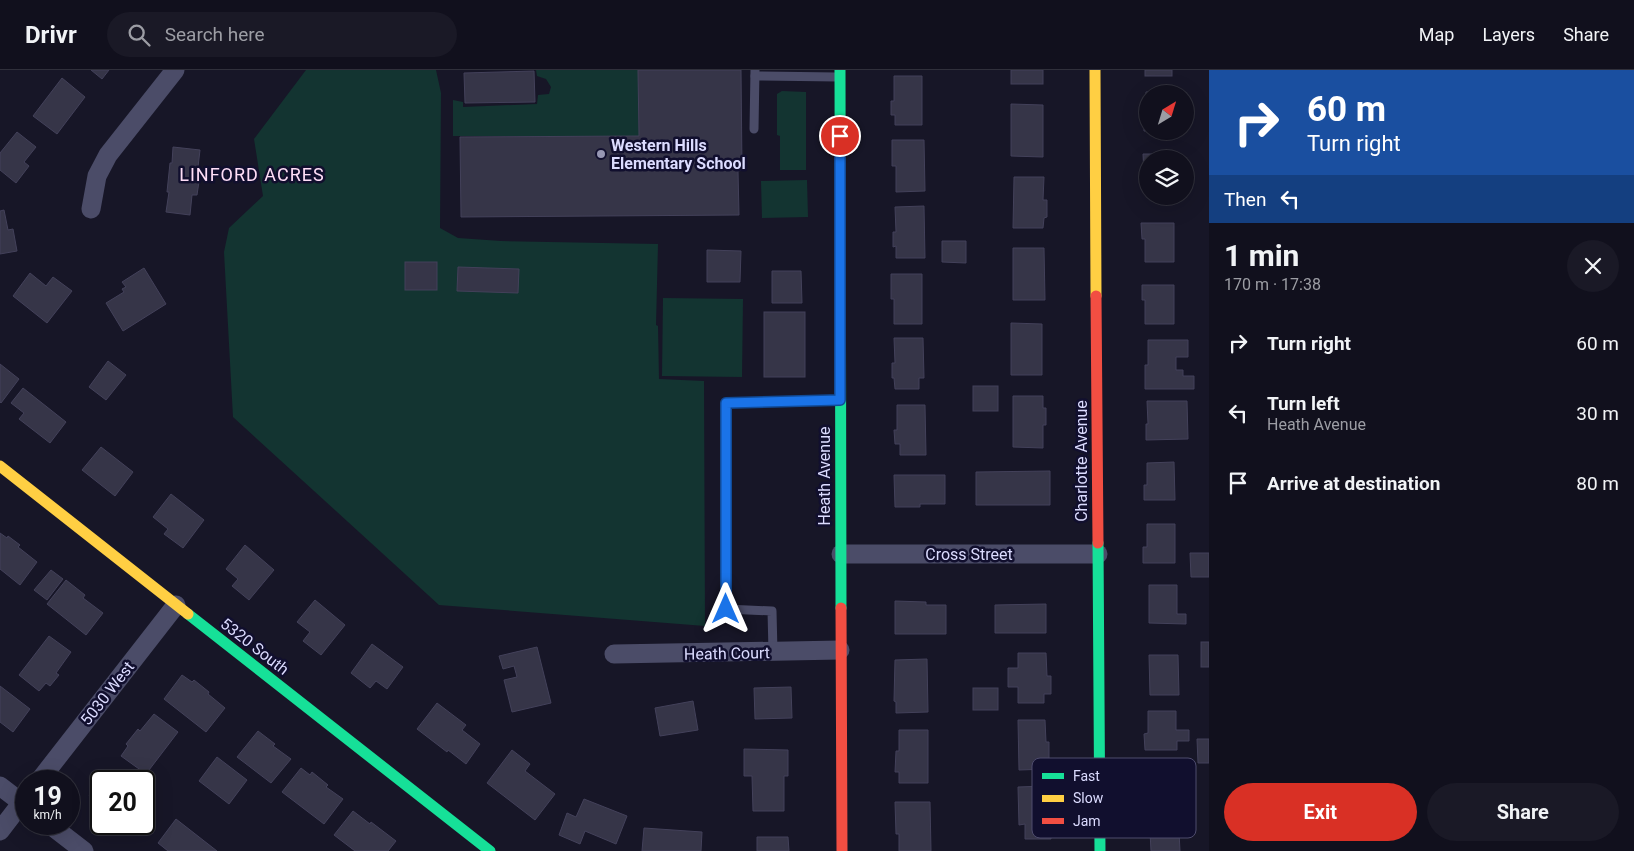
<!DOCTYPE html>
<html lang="en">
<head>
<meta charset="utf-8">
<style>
  :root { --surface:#11101d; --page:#1a1926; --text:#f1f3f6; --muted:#9c9da4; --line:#30303b; --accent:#d93025 }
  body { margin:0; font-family:Roboto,sans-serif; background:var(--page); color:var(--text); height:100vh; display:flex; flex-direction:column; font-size:19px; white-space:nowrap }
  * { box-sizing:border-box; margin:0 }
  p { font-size:16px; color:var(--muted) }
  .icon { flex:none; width:28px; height:28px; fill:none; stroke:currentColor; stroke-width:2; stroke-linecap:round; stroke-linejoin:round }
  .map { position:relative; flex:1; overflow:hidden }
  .panel { display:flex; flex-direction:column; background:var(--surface); width:425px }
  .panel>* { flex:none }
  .top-card { background:#1a4fa0; color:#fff; overflow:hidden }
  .needle { width:32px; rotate:38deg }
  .controls { position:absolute; left:1139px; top:15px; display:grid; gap:10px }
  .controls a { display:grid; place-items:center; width:55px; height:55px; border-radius:50%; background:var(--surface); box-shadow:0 5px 20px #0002,0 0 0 1px var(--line); font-size:25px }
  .speed { position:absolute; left:15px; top:700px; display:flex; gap:10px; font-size:25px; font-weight:700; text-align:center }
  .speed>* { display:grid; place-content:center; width:65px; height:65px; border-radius:50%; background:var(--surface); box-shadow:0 5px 20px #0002,0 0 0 1px var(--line); line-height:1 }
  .speed small { font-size:12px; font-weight:400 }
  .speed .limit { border:2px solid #111; border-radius:8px; background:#fff; color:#111 }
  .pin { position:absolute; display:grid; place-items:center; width:42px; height:42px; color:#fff; margin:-21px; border:2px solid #fff; border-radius:50%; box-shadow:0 1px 5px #0007 }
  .me { position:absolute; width:55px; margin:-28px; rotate:0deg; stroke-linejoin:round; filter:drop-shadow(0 0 4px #0008) }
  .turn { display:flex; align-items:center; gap:18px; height:105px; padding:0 15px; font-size:22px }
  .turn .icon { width:65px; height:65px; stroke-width:2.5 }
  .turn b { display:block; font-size:35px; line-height:42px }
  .then { display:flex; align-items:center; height:48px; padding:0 15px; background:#0003; gap:10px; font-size:19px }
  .round { display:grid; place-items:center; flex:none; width:52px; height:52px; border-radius:26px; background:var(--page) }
  .head { display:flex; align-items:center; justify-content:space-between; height:85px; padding:0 15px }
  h1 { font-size:30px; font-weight:700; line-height:38px }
  .cta { display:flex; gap:10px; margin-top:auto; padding:10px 15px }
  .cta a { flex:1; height:58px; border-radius:30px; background:var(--accent); color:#fff; font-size:20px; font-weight:700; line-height:58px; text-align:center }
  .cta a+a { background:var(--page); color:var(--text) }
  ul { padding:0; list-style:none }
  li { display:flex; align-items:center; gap:15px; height:70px; padding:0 15px }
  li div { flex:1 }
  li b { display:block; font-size:19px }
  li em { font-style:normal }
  header { display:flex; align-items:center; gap:30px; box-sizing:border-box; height:70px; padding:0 25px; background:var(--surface); border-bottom:1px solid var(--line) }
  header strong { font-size:24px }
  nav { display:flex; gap:28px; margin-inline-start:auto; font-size:18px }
  .search { width:350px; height:45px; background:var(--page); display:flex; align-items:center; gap:12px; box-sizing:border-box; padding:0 18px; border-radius:28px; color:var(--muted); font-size:19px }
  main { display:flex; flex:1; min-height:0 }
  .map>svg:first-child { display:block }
</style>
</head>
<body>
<header>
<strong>Drivr</strong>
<div class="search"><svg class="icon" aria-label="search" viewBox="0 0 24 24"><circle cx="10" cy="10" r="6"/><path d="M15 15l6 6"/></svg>Search here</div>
<nav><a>Map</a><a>Layers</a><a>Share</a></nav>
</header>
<main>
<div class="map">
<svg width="1209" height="781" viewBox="0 0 1209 781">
  <rect width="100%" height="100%" fill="#171627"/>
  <g fill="#133431" fill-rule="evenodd">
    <path d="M 306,0 L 436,0 L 441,23 L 440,158 L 458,168 L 501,171 L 658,174 L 656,255 L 658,256 L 659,309 L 704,311 L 705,556 L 439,535 L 233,347 L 224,182 L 229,158 L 263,126 L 254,69 ZM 405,192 L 437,192 L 437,220 L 405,219 ZM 458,198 L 518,199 L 518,221 L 457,220 Z"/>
    <polygon points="536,0 638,0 639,66 453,66 453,30 463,32 463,37 537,34 538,25 549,24 551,17 546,9 537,6"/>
    <polygon points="782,21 806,22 806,100 780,100 780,66 777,65 777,24"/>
    <polygon points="807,110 808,147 762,148 761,111"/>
    <polygon points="663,228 743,229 742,307 662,306"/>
  </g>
  <g fill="#363548" stroke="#43415a">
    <polygon points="91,0 109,0 102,9"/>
    <polygon points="638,0 741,0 742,100 738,101 739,145 461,147 460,67 639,66"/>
    <rect x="1011" y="0" width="32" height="14"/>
    <rect x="1145" y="0" width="27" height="6"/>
    <polygon points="534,1 535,32 465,33 464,3"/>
    <polygon points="894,6 922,6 922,55 895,55 895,45 891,45 891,31 894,31"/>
    <polygon points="62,8 85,27 57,64 33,46"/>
    <polygon points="1174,21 1174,24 1148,24 1148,61 1144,61 1144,46 1146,46 1146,22"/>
    <polygon points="1011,34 1043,35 1043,87 1011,86"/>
    <polygon points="17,62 36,77 24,92 29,96 16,113 0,100 0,83"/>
    <polygon points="892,70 924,70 925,121 896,122 896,96 892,96"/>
    <polygon points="173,77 200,80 198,97 201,98 197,125 192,125 190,145 166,142 169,122 167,122 170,93 172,93"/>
    <polygon points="1143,84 1174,84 1174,89 1148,89 1148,122 1145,122"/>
    <polygon points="1014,107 1044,107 1043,130 1047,130 1047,147 1044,148 1043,158 1013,158"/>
    <polygon points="924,136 925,188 896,188 896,176 893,177 893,162 896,162 895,137"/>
    <polygon points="4,140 8,160 13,159 17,181 0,184 0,141"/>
    <polygon points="1141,153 1174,153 1174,192 1145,192 1145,169 1142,169"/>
    <polygon points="942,171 966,171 966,193 942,192"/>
    <polygon points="1013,178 1044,178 1045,230 1013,230"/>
    <polygon points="707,180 741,181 740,212 707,212"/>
    <rect x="405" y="192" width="32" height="28"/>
    <polygon points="458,197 519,199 518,223 457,221"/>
    <polygon points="144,198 166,234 123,261 106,233 124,222 122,219 126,217 122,212"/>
    <polygon points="772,201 801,201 802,233 772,233"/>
    <polygon points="30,203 46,216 53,207 72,221 47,253 13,226"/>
    <polygon points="891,204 922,204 922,254 894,254 894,229 891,229"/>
    <polygon points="1142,215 1174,215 1174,254 1145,254 1145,230 1142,230"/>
    <rect x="764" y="242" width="41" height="65"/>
    <polygon points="1011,253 1042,254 1042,305 1011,305"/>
    <polygon points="894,268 923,268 924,308 919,308 919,319 895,319 894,308 892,308 892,293 895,293"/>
    <polygon points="1148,270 1188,270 1188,287 1176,287 1176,300 1183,300 1183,306 1194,306 1194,319 1145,319 1145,295 1148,295"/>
    <polygon points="108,291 126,305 106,330 89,317"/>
    <polygon points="0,294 19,309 1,333 0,332"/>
    <rect x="973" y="316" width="25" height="25"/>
    <polygon points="23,318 66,352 50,373 19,349 24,343 11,333"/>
    <polygon points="1013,326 1043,326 1043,338 1046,338 1046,355 1043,355 1043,378 1013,377"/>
    <polygon points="1147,331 1187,331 1188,369 1146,370 1146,354 1148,354"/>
    <polygon points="897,335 925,335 926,385 900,385 900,374 895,374 894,360 897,360"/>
    <polygon points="101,377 133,402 115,426 82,400"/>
    <polygon points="1174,392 1175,430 1144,430 1144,415 1147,415 1147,393"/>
    <polygon points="1050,401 1050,435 976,435 976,402"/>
    <polygon points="894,405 945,405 945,434 920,434 920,437 895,437"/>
    <polygon points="171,424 204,450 183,478 164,464 168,459 153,447"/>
    <polygon points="1147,454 1175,454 1175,493 1143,493 1143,477 1147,477"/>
    <polygon points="0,463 7,468 8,466 20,475 18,477 37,492 20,515 0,499"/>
    <polygon points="245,475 274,500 249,530 232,516 238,509 226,499"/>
    <polygon points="1190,483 1209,483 1209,507 1191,507"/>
    <polygon points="51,500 63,509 47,530 34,520"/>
    <polygon points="66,510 85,525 83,528 103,543 86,565 47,534"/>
    <polygon points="1149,515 1177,515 1177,544 1186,544 1186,554 1149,553"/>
    <polygon points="315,530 345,555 321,585 303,571 310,562 297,552"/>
    <polygon points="895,531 926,532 926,535 946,535 946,564 895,564"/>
    <polygon points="1046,534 1046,563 995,563 995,535"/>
    <polygon points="49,566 71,582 56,603 59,605 50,616 46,613 39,621 19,605"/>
    <rect x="1201" y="572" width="8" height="25"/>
    <polygon points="372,574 403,597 387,619 376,611 370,618 351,603"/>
    <polygon points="537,577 551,633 512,642 504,610 517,607 514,596 503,599 499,586"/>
    <polygon points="1018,583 1046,583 1047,606 1051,606 1051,624 1044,624 1044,633 1018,633 1018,617 1008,617 1008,598 1018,598"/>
    <polygon points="1149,585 1178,585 1179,625 1150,625"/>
    <polygon points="927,589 928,642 896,643 896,632 894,631 895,590"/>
    <polygon points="182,605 192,612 194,610 209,622 208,624 225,638 206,662 164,629"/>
    <polygon points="0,616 30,639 13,662 0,652"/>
    <polygon points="791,617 792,648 755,649 754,618"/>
    <rect x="973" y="618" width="25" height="22"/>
    <polygon points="693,631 698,660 660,666 655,638"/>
    <polygon points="437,633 466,655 462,660 480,674 466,694 448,680 447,682 417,659"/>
    <polygon points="1148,641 1176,641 1176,660 1189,660 1189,671 1177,671 1177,680 1145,680 1144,664 1148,663"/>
    <polygon points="154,644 178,662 146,704 121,686 128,676 126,674 138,659 140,661"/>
    <polygon points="1018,650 1045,650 1046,672 1049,672 1049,699 1019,700"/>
    <polygon points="899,660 928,660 928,713 899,713 899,702 895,702 896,681 899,681"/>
    <polygon points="258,661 275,674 273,676 291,689 271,713 237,687"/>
    <polygon points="1197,669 1209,669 1209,693 1198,693"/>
    <polygon points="744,679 788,680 788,706 784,706 784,741 753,741 752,706 744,706"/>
    <polygon points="512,680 530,694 525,701 555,724 535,750 487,713"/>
    <polygon points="217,687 247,710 229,734 199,711"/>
    <polygon points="301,698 310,705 312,702 328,715 326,717 343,729 324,754 282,722"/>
    <polygon points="109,700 123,711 101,711 101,736 89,726"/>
    <polygon points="1046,716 1046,737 1050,737 1051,769 1025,769 1025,754 1019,755 1018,717"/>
    <polygon points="584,729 627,746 616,774 585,761 580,774 559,765 567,743 576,747"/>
    <polygon points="895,732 930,732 931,781 899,781 899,764 896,764"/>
    <polygon points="353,741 370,754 371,752 396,771 388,781 355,781 334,765"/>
    <polygon points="176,749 217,781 168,781 158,773"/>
    <polygon points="644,758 702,762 701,781 642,781"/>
    <polygon points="1150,762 1179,762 1180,781 1151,781"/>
    <polygon points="757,767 788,767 789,781 757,781"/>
  </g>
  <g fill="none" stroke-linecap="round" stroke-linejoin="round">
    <g stroke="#4b4c68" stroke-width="9">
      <polyline points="755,6 837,7"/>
      <polyline points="754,59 755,0"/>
      <polyline points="773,582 772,541 726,539 726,333 840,330"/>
    </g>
    <g stroke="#4b4c68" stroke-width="19">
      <polyline points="91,139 97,106 108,85 175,0"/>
      <polyline points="841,484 1098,484"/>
      <polyline points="614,584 840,580"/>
      <polyline points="39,711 176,535"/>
      <polyline points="0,716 26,736"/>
      <polyline points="49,754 84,781"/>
      <polyline points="0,761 26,727"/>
    </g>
    <g stroke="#16e098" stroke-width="11">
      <polyline points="840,0 841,538"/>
      <polyline points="1098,473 1100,781"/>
      <polyline points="188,544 490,781"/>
    </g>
    <g stroke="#ffcf43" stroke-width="11">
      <polyline points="1095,0 1096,226"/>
      <polyline points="0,396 188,544"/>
    </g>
    <g stroke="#f24e42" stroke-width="11">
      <polyline points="1096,226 1098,473"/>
      <polyline points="841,538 842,781"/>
    </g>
  </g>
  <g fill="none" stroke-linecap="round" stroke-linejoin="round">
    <g stroke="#114b97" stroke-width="12">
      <polyline id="route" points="726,539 726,333 840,330 840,66"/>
    </g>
    <use href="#route" stroke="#1a73e8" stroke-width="9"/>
  </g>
  <circle fill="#9797b3" stroke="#110f2e" stroke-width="2" cx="601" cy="84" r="5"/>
  <g text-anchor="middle" stroke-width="5" stroke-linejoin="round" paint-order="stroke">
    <g font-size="16" font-weight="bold" fill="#dcdcff" stroke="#110f2e" text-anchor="start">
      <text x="611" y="81">Western Hills<tspan x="611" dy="18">Elementary School</tspan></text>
    </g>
    <g font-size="16" fill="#dcdcff" stroke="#110f2e">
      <text transform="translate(1081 391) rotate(-90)" y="6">Charlotte Avenue</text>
      <text transform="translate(824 406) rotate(-90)" y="6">Heath Avenue</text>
      <text x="969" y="490">Cross Street</text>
      <text transform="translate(255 576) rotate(38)" y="6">5320 South</text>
      <text transform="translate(727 583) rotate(-1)" y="6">Heath Court</text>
      <text transform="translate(107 623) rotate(-52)" y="6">5030 West</text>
    </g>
    <g font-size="18" letter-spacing="1" fill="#ffdef7" stroke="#110f2e">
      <text x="252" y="111">LINFORD ACRES</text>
    </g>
  </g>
  <rect x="1032" y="688" width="164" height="80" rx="8" fill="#110f2e" stroke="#4e4c6d" stroke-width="1"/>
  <rect x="1042" y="703" width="22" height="6" fill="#16e098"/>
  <rect x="1042" y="725" width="22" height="7" fill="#ffcf43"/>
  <rect x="1042" y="748" width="22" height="6" fill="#f24e42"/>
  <g font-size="14" fill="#dcdcff">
    <text x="1073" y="711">Fast</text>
    <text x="1073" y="733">Slow</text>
    <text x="1073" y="756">Jam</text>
  </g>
</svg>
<div class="controls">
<a><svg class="needle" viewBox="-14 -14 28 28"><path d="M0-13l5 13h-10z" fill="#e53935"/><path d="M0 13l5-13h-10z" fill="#9c9da4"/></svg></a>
<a><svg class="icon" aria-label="layers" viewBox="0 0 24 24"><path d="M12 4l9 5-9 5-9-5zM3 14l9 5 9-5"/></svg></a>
</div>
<div class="speed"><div>19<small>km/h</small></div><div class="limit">20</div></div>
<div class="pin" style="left:840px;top:66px;background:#d93025"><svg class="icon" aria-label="arrive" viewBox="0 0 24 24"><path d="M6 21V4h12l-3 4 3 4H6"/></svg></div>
<svg class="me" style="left:726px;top:539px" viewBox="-20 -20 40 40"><path d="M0-17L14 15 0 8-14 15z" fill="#1a73e8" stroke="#fff" stroke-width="4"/></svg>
</div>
<section class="panel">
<div class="top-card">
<div class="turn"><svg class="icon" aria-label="right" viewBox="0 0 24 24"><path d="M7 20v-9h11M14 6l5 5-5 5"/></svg><div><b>60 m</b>Turn right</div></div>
<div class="then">Then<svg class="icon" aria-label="left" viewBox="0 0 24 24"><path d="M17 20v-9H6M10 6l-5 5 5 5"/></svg></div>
</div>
<div class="head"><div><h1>1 min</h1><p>170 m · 17:38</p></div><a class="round"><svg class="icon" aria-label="close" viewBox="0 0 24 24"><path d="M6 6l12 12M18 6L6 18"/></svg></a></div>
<ul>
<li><svg class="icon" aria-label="right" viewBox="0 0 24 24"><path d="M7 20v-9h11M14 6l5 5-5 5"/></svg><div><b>Turn right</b></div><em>60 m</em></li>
<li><svg class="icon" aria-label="left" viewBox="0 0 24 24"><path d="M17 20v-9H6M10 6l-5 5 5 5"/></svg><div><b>Turn left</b><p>Heath Avenue</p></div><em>30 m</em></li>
<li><svg class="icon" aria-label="arrive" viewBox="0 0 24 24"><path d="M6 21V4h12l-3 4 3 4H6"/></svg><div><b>Arrive at destination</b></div><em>80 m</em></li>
</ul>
<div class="cta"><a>Exit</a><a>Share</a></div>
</section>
</main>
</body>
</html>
